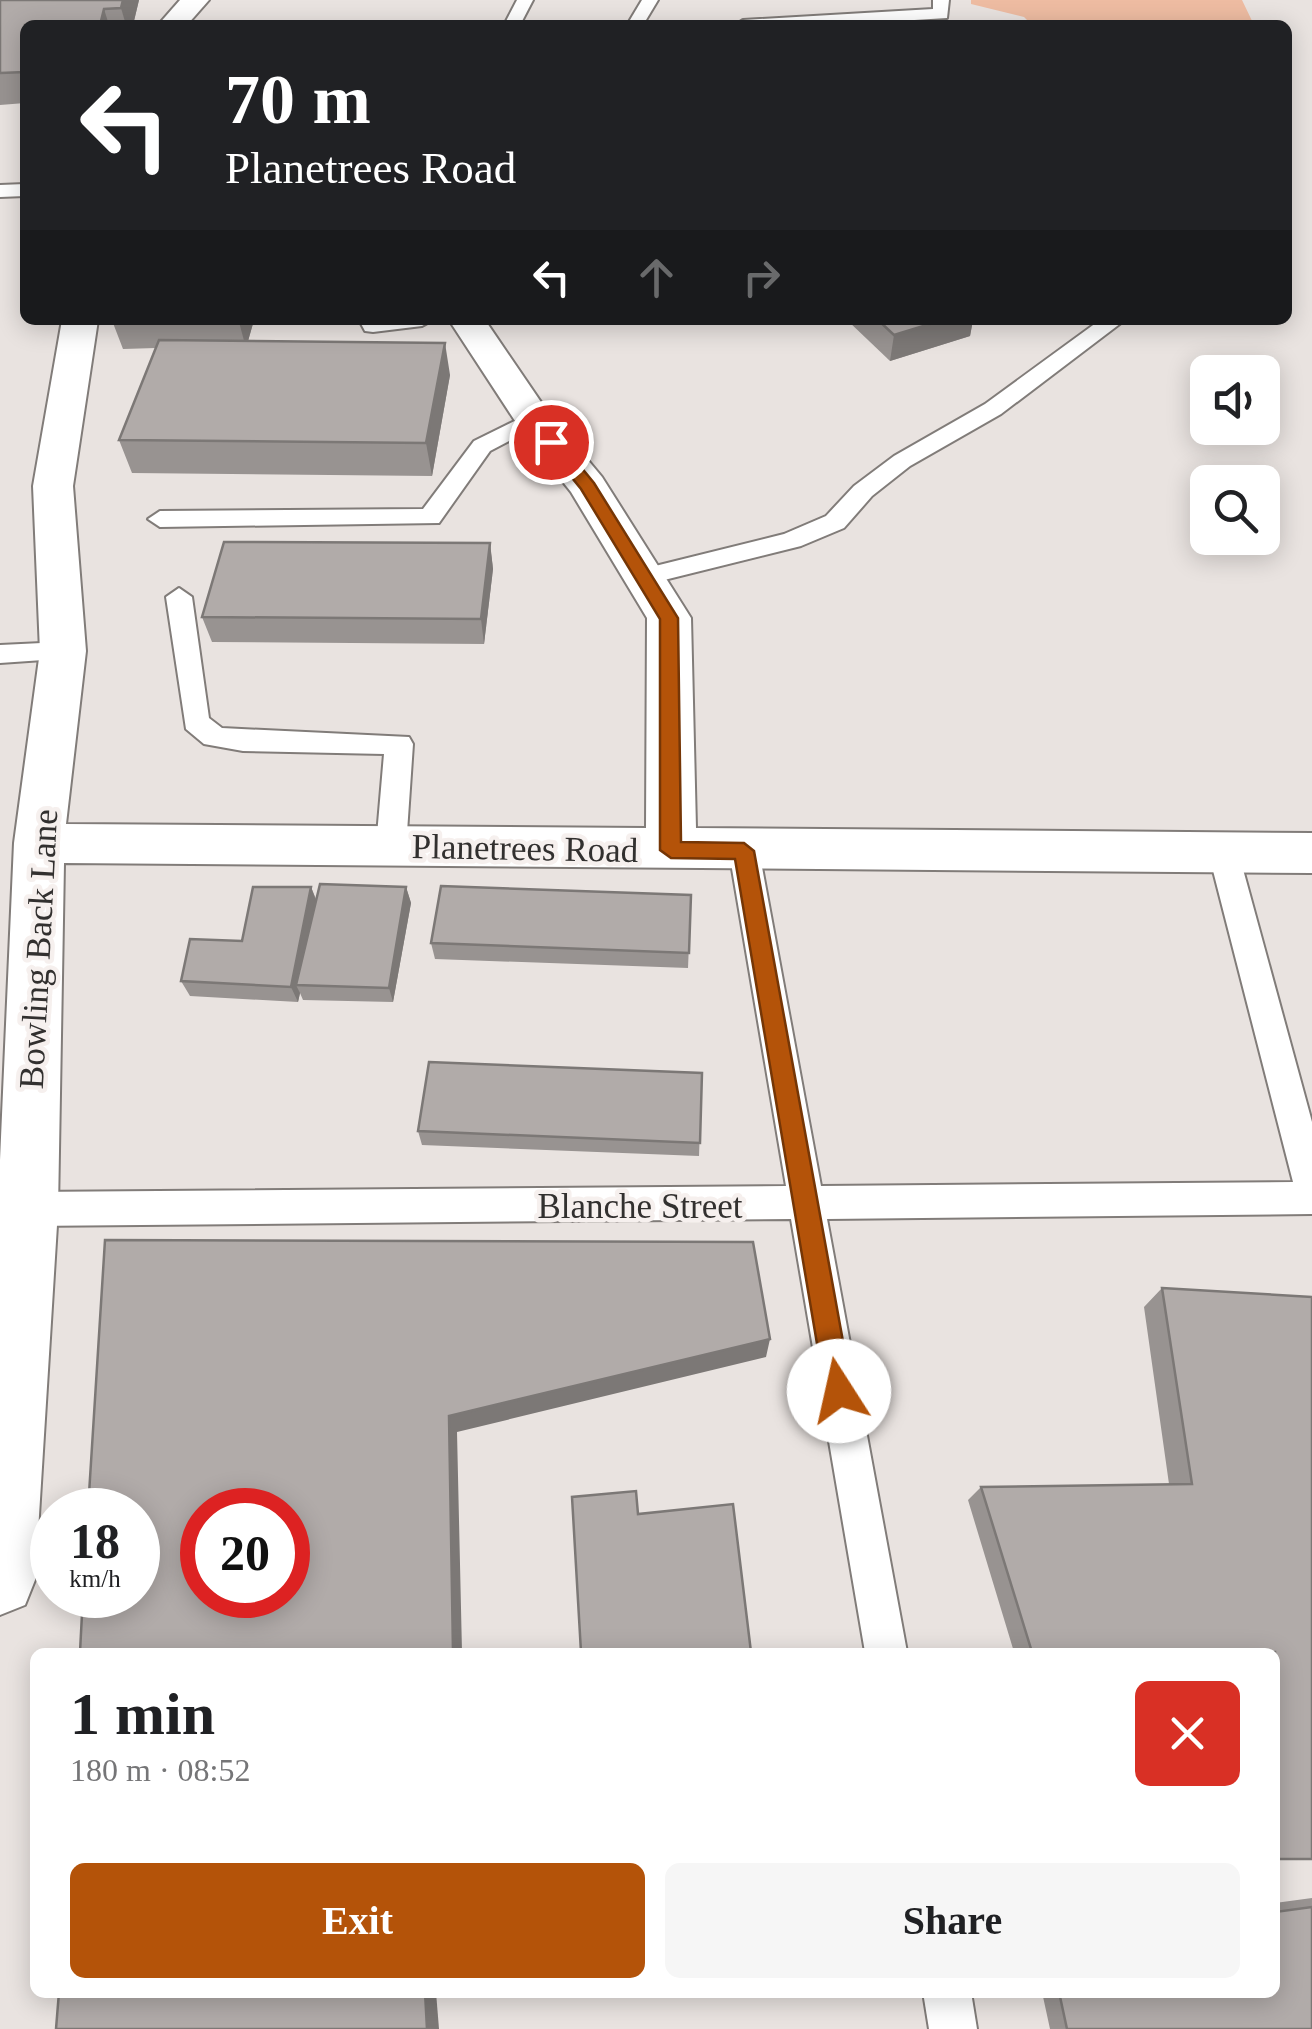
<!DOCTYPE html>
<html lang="en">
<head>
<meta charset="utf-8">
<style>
  :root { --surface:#fff; --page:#f6f6f6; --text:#202124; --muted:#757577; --accent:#b45309 }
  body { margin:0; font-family:"Times New Roman",serif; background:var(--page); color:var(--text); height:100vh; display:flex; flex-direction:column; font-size:38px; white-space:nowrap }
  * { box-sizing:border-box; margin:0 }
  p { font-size:32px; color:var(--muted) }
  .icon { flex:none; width:55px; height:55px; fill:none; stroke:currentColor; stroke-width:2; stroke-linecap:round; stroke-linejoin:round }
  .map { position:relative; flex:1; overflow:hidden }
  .side { position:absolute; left:30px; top:1648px; width:1250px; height:350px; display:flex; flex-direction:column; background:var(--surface); border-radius:15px; box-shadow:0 5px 25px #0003 }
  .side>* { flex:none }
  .banner { position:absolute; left:20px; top:20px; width:1272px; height:305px; border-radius:15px; box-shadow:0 5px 25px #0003; background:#202124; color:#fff; overflow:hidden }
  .buttons { position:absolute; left:1190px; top:355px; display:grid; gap:20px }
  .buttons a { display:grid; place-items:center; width:90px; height:90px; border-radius:15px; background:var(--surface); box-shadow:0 5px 25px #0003; font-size:50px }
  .speed { position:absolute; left:30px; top:1488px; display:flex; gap:20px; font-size:50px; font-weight:700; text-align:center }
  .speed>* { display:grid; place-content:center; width:130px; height:130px; border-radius:50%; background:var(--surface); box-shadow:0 5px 25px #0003; line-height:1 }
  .speed small { font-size:25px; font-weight:400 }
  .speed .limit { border:15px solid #d22; background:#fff; color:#111 }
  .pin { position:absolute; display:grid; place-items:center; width:85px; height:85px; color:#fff; margin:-42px; border:5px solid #fff; border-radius:50%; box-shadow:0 2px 10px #0007 }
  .me { position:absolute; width:110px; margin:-55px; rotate:350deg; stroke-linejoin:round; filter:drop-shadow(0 0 8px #0008) }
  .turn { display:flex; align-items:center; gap:35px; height:210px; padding:0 40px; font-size:45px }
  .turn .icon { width:130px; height:130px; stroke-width:2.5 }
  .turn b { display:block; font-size:70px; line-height:85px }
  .lanes { display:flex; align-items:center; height:95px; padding:0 40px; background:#0003; justify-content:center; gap:50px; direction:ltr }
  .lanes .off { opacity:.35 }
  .round { display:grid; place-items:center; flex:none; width:105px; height:105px; border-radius:15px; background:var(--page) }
  .overview { display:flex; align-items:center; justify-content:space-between; height:170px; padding:0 40px }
  h1 { font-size:60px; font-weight:600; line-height:75px }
  .cta { display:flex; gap:20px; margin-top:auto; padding:20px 40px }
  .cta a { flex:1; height:115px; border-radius:15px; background:var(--accent); color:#fff; font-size:40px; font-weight:600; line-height:115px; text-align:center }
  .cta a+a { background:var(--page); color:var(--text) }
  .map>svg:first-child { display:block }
</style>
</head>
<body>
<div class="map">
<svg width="1312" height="2029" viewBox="0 0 1312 2029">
  <rect width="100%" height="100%" fill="#e9e3e0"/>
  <polygon fill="#eebca2" points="971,0 1242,0 1254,25 1032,25 1024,17 971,4"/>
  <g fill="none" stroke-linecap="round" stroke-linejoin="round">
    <g stroke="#817c79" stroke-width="4">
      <g id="service">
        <polygon points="517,0 533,0 520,25 504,25"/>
        <polygon points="642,0 658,0 643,25 627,25"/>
        <polygon points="933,0 949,0 947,18 833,25 735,25 743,20 933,9"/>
        <polygon points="25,184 25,196 0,197 0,185"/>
        <polygon points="359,320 433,320 422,326 373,332 365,331"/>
        <polygon points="1100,320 1125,320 1001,414 910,466 872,496 844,528 801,546 644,585 631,577 635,571 784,534 826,516 854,486 894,456 985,404"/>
        <polygon points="533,412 541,414 544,419 541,424 490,451 439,523 160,527 148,519 160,511 423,509 474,441"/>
        <polygon points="179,588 192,597 209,718 222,728 409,737 413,744 406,847 402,855 391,859 380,855 376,847 384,754 243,751 204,744 186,729 166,597"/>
        <polygon points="63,642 72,644 76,651 72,658 0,663 0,645"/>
        <polygon points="744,839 755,843 759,851 821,1186 1293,1182 1208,851 1212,843 1223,839 1234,843 1238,851 1312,1122 1312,1214 827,1219 907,1652 865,1652 791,1219 28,1226 15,1221 10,1209 15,1197 28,1192 786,1186 729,851 733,843"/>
        <polygon points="923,1992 971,1992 977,2029 929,2029"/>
      </g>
    </g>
    <g stroke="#817c79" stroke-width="4">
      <g id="minor">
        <polygon points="180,0 209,0 187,25 158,25"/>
        <polygon points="62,320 98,320 73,486 86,651 66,824 646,828 647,618 571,492 519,427 449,320 485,320 547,411 602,477 691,618 696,828 1312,833 1312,873 64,863 58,1209 35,1580 25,1605 0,1615 0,1160 14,843 40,651 33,486"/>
      </g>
    </g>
    <use href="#service" fill="#fff" fill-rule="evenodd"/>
    <use href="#minor" fill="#fff" fill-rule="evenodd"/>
  </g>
  <g fill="#989391">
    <polygon points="0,0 139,0 133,25 25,25 25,103 0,105"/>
    <polygon points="254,320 248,341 450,375 432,476 132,473 119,440 156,348 123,349 113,323"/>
    <polygon points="847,320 973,320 970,336 890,361"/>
    <polygon points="490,543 493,569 484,644 212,642 202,617"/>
    <polygon points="311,887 316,899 406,887 411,903 393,1002 303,1000 300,993 298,1002 190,996 181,981 242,941"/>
    <polygon points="691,895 688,968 435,959 431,943"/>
    <polygon points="702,1073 699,1156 422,1145 418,1131"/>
    <polygon points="1162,1288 1275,1652 1014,1652 968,1500 981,1487 1169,1484 1144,1307"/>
    <polygon points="1312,1898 1312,2029 1050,2029 1042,1992 1275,1992 1275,1903"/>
  </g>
  <g fill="#7c7876">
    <polygon points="123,0 139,0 133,25 126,25 121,8"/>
    <polygon points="104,9 109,25 100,25"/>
    <polygon points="240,320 254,320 246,348 239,322"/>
    <polygon points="943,320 973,320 970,336 890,361 894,335"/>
    <polygon points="445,343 450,375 432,476 426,443"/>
    <polygon points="490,543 493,569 484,644 481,619"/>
    <polygon points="311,887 317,903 296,985 300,993 298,1002 291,987"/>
    <polygon points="406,887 411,903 393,1002 389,988"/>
    <polygon points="770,1339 766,1357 457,1432 462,1652 453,1652 449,1416"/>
    <polygon points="425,1992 436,1992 439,2029 427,2029"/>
  </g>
  <g fill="#b1aba9" stroke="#7c7876" stroke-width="2.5" fill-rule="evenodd">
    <polygon points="0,0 123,0 121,8 104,9 100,25 25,25 25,72 0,73"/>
    <polygon points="114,320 240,320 239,322 113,323"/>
    <polygon points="878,320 943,320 894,335"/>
    <polygon points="159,340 445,343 426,443 119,440"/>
    <polygon points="224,542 490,543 481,619 202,617"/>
    <polygon points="320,884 406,887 389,988 296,985"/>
    <polygon points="441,886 691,895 689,953 431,943"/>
    <polygon points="253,887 311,887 291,987 181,981 190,939 242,941"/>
    <polygon points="429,1062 702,1073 700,1143 418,1131"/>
    <path d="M 105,1240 L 753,1242 L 770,1339 L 449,1416 L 453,1652 L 80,1652 L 83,1595 L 138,1595 L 138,1510 L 88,1510 ZM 202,1510 L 288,1510 L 288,1595 L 202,1595 Z"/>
    <polygon points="1162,1288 1312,1297 1312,1859 1275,1859 1275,1652 1032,1652 981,1487 1192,1484"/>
    <polygon points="636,1491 638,1514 733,1504 751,1652 581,1652 572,1497"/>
    <polygon points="1312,1907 1312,2029 1067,2029 1059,1992 1275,1992 1275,1912"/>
    <polygon points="59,1992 425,1992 427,2029 56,2029"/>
  </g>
  <polygon fill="#b45309" stroke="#753606" stroke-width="2.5" points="551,437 557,438 594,483 678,618 681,842 744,843 754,851 852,1391 848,1401 839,1405 829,1401 825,1391 735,859 671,858 660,850 660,619 581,489 543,442"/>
  <g text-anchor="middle" stroke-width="9" stroke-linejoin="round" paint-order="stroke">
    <g font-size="35" fill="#32302f" stroke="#f6f0ee">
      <text transform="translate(525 848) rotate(1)" y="12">Planetrees Road</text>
      <text transform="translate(38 949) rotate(-87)" y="12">Bowling Back Lane</text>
      <text x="640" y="1218">Blanche Street</text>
    </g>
  </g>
</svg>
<div class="buttons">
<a><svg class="icon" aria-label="sound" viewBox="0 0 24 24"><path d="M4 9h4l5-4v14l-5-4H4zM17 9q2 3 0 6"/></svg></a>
<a><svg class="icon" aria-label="search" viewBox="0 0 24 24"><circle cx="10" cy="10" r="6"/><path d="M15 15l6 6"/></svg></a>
</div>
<div class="speed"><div>18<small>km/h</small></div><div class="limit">20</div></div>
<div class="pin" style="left:551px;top:442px;background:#d93025"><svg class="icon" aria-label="arrive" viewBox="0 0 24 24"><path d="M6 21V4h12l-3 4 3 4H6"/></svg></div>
<svg class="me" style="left:839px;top:1391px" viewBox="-20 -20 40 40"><circle r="19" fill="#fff"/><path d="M0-13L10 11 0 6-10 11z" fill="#b45309"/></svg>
<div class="banner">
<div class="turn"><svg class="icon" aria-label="left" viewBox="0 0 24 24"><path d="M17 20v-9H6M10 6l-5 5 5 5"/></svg><div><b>70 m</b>Planetrees Road</div></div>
<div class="lanes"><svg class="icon" aria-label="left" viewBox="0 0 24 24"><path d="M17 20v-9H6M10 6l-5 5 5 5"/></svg><svg class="icon off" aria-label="ahead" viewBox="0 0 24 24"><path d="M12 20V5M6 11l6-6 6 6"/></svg><svg class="icon off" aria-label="right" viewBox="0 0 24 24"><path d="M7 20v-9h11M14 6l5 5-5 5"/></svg></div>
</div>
<section class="side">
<div class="overview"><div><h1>1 min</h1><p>180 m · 08:52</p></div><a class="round" style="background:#d93025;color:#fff"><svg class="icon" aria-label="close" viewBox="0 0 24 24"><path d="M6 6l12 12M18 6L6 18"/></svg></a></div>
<div class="cta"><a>Exit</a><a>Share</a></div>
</section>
</div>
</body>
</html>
